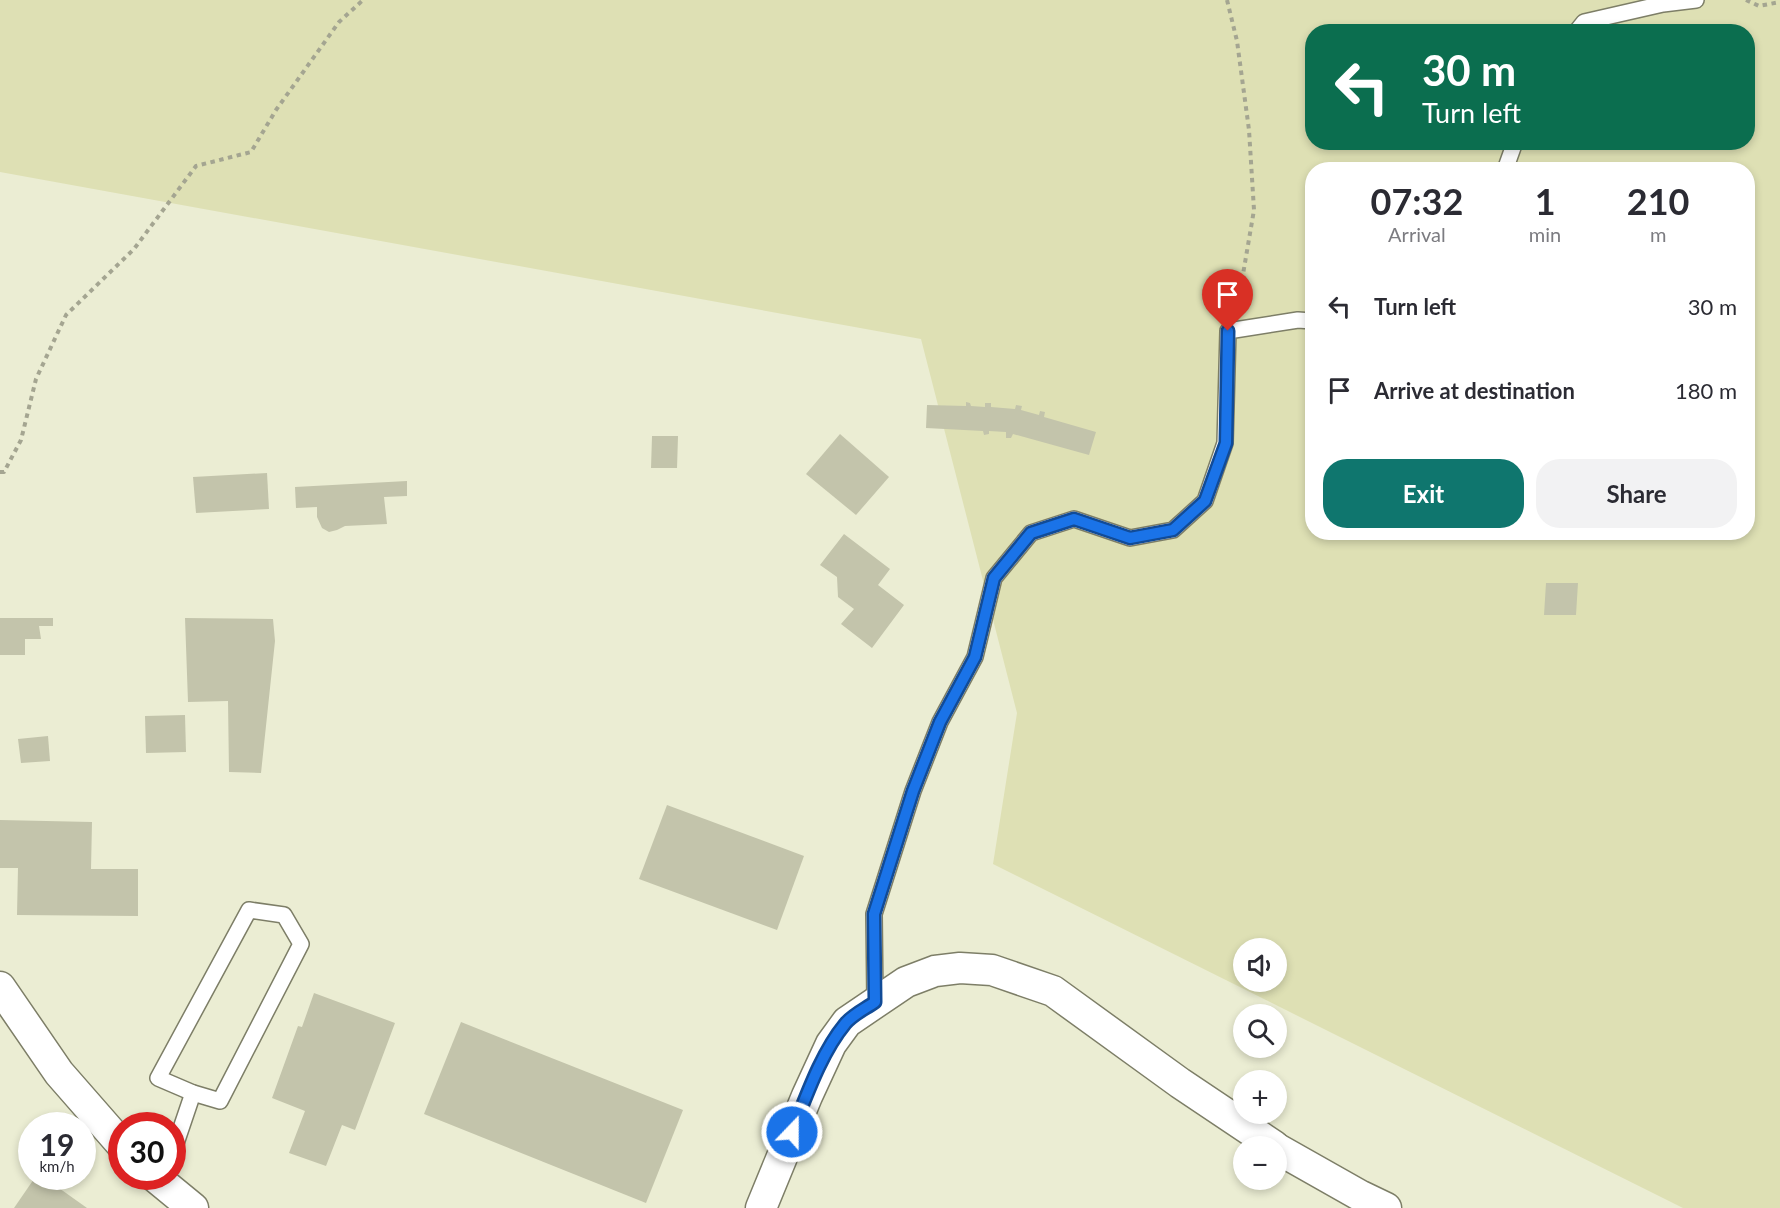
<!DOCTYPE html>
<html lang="en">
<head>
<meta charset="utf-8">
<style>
  :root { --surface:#fff; --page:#f2f2f3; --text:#2b2b33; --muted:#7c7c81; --accent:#0f766e }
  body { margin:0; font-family:Lato,sans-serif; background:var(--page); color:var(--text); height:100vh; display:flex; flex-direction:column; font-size:22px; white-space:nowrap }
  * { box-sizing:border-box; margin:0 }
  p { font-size:20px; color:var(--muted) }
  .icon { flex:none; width:33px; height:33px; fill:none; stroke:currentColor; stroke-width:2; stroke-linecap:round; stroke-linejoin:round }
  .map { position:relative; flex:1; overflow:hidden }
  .panel { position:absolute; left:1305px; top:162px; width:450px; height:378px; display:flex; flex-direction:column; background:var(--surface); border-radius:24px; box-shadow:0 3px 9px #0003 }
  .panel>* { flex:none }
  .top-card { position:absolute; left:1305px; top:24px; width:450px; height:126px; border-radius:24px; box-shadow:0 3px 9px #0003; background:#0b6e4f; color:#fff; overflow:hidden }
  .controls { position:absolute; left:1233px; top:938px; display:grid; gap:12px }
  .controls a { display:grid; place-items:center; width:54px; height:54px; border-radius:50%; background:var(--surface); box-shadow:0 3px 9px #0003; font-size:30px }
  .speed { position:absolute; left:18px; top:1112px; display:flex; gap:12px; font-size:30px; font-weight:700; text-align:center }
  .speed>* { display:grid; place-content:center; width:78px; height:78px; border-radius:50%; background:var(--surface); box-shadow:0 3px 9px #0003; line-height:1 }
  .speed small { font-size:15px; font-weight:400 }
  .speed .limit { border:9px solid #d22; background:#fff; color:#111 }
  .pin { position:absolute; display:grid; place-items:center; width:51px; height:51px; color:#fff; margin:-62px -26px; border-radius:50% 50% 50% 0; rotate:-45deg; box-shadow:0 0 6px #0007 }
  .pin .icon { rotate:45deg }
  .me { position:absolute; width:66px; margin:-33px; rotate:22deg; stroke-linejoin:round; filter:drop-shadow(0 0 4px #0008) }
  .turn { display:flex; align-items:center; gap:21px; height:126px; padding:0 18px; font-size:27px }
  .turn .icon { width:78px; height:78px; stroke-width:2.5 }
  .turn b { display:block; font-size:42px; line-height:51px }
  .eta { display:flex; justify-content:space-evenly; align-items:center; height:102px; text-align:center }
  .eta b { font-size:36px; font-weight:700; line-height:42px }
  .primary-button { display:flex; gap:12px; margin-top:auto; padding:12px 18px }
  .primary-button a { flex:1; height:69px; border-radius:24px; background:var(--accent); color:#fff; font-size:24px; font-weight:700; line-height:69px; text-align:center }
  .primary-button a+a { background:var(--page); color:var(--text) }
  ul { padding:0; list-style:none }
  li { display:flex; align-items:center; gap:18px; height:84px; padding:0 18px }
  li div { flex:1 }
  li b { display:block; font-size:22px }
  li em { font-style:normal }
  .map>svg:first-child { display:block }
</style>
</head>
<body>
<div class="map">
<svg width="1780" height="1208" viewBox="0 0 1780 1208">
  <rect width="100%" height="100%" fill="#ebedd3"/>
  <path fill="#dee0b4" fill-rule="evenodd" d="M 0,0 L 1780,0 L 1780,1208 L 1683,1208 L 993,864 L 1017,713 L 921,339 L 0,172 ZM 1312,32 L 1748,32 L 1748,142 L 1312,142 ZM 1312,170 L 1748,170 L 1748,532 L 1312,532 ZM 1244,948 L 1276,948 L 1276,981 L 1244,981 Z"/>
  <g fill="#c3c4ab">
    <polygon points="966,402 970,403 971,406 985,407 985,403 991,403 991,407 1015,409 1016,405 1022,406 1021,410 1039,415 1040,411 1045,412 1044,417 1096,432 1089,455 1013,434 1011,438 1006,438 1006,432 989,431 989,434 984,435 983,431 926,428 927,405 966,406"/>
    <polygon points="840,434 889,477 856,515 806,474"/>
    <polygon points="652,436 678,436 677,468 651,468"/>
    <polygon points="267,473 269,509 196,513 193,477"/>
    <polygon points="407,481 407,496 384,497 387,524 345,526 337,530 329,532 322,528 317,517 317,507 296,508 295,487"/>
    <polygon points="844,534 890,569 878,585 904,605 872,648 841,624 854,609 838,597 837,577 820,565"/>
    <polygon points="1546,583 1578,583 1576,615 1544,615"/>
    <polygon points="0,618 53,618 53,626 39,626 41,639 25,639 25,655 0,655"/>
    <polygon points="185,618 273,619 275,641 261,773 229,772 228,701 188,702"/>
    <polygon points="185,715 186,752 146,753 145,716"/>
    <polygon points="48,736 50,761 21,763 18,739"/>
    <polygon points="667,805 804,856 777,930 639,879"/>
    <polygon points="0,820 92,822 91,869 138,869 138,916 17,915 18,868 0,868"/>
    <polygon points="314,993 395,1023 355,1130 342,1125 326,1166 289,1153 305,1111 272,1098 298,1026 302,1027"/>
    <polygon points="461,1022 683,1110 646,1203 424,1114"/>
    <polygon points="36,1176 42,1176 87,1208 14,1208"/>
  </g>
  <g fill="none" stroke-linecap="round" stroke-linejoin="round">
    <g stroke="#7d7e67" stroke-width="18">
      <g id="lane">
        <polyline points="1576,32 1584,22 1663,4 1696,0"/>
        <polyline points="1505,170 1515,142"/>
        <polygon points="249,910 284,915 301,944 220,1101 193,1093 158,1078"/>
        <polyline points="875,1002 874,914 913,791 940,722 975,657 994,578 1031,533 1074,519 1130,538 1173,530 1205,501 1225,443 1228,331 1298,320 1312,321"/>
        <polyline points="172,1155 193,1093"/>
      </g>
    </g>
    <g stroke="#7d7e67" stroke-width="33">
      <g id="street">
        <polyline points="0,987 59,1073 122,1145"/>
        <polyline points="1276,1148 1361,1196 1386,1208"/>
        <polyline points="154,1176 193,1208"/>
        <polyline points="761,1208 807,1096 831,1044 847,1022 906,982 935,971 960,968 992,970 1053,991 1180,1083 1274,1146"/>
      </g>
    </g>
    <g stroke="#a4a591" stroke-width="4" stroke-dasharray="4.5 4.5" stroke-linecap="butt">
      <polyline points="1227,0 1237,41 1249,130 1254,210 1241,286 1235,307"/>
      <polyline points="1746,0 1759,6 1780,2"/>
      <polyline points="0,472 4,472 21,440 36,379 66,315 134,249 196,166 251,152 276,110 339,22 363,0"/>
    </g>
    <use href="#lane" stroke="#fff" stroke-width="15"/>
    <use href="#street" stroke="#fff" stroke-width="30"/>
  </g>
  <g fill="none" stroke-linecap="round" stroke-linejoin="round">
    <g stroke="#114b97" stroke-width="15">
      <path id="route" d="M 792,1132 C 806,1097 821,1053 845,1024 C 852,1015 865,1009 875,1002 L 874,914 L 913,791 L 940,722 L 975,657 L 994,578 L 1031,533 L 1074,519 L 1130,538 L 1173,530 L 1205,501 L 1226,443 L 1228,331"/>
    </g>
    <use href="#route" stroke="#1a73e8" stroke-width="10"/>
  </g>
</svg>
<div class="controls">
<a><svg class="icon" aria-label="sound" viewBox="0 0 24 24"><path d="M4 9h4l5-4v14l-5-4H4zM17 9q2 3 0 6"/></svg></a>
<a><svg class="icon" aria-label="search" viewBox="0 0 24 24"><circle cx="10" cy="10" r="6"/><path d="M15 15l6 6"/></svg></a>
<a>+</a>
<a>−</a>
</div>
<div class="speed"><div>19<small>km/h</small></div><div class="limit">30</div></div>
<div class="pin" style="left:1228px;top:331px;background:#d93025"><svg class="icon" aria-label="arrive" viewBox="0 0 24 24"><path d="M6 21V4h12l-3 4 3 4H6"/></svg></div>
<svg class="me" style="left:792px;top:1132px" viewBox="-20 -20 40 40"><circle r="17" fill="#1a73e8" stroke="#fff" stroke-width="3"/><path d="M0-11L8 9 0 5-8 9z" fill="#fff"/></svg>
<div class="top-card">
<div class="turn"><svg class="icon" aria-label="left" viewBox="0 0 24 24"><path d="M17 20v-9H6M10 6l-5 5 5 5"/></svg><div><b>30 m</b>Turn left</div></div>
</div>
<section class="panel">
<div class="eta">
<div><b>07:32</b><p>Arrival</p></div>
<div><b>1</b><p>min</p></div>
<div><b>210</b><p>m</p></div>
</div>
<ul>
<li><svg class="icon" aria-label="left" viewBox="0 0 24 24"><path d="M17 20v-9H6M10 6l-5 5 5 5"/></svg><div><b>Turn left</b></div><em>30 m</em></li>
<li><svg class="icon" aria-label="arrive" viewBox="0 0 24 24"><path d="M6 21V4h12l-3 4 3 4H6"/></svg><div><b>Arrive at destination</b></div><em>180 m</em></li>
</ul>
<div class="primary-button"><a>Exit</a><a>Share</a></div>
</section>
</div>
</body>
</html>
